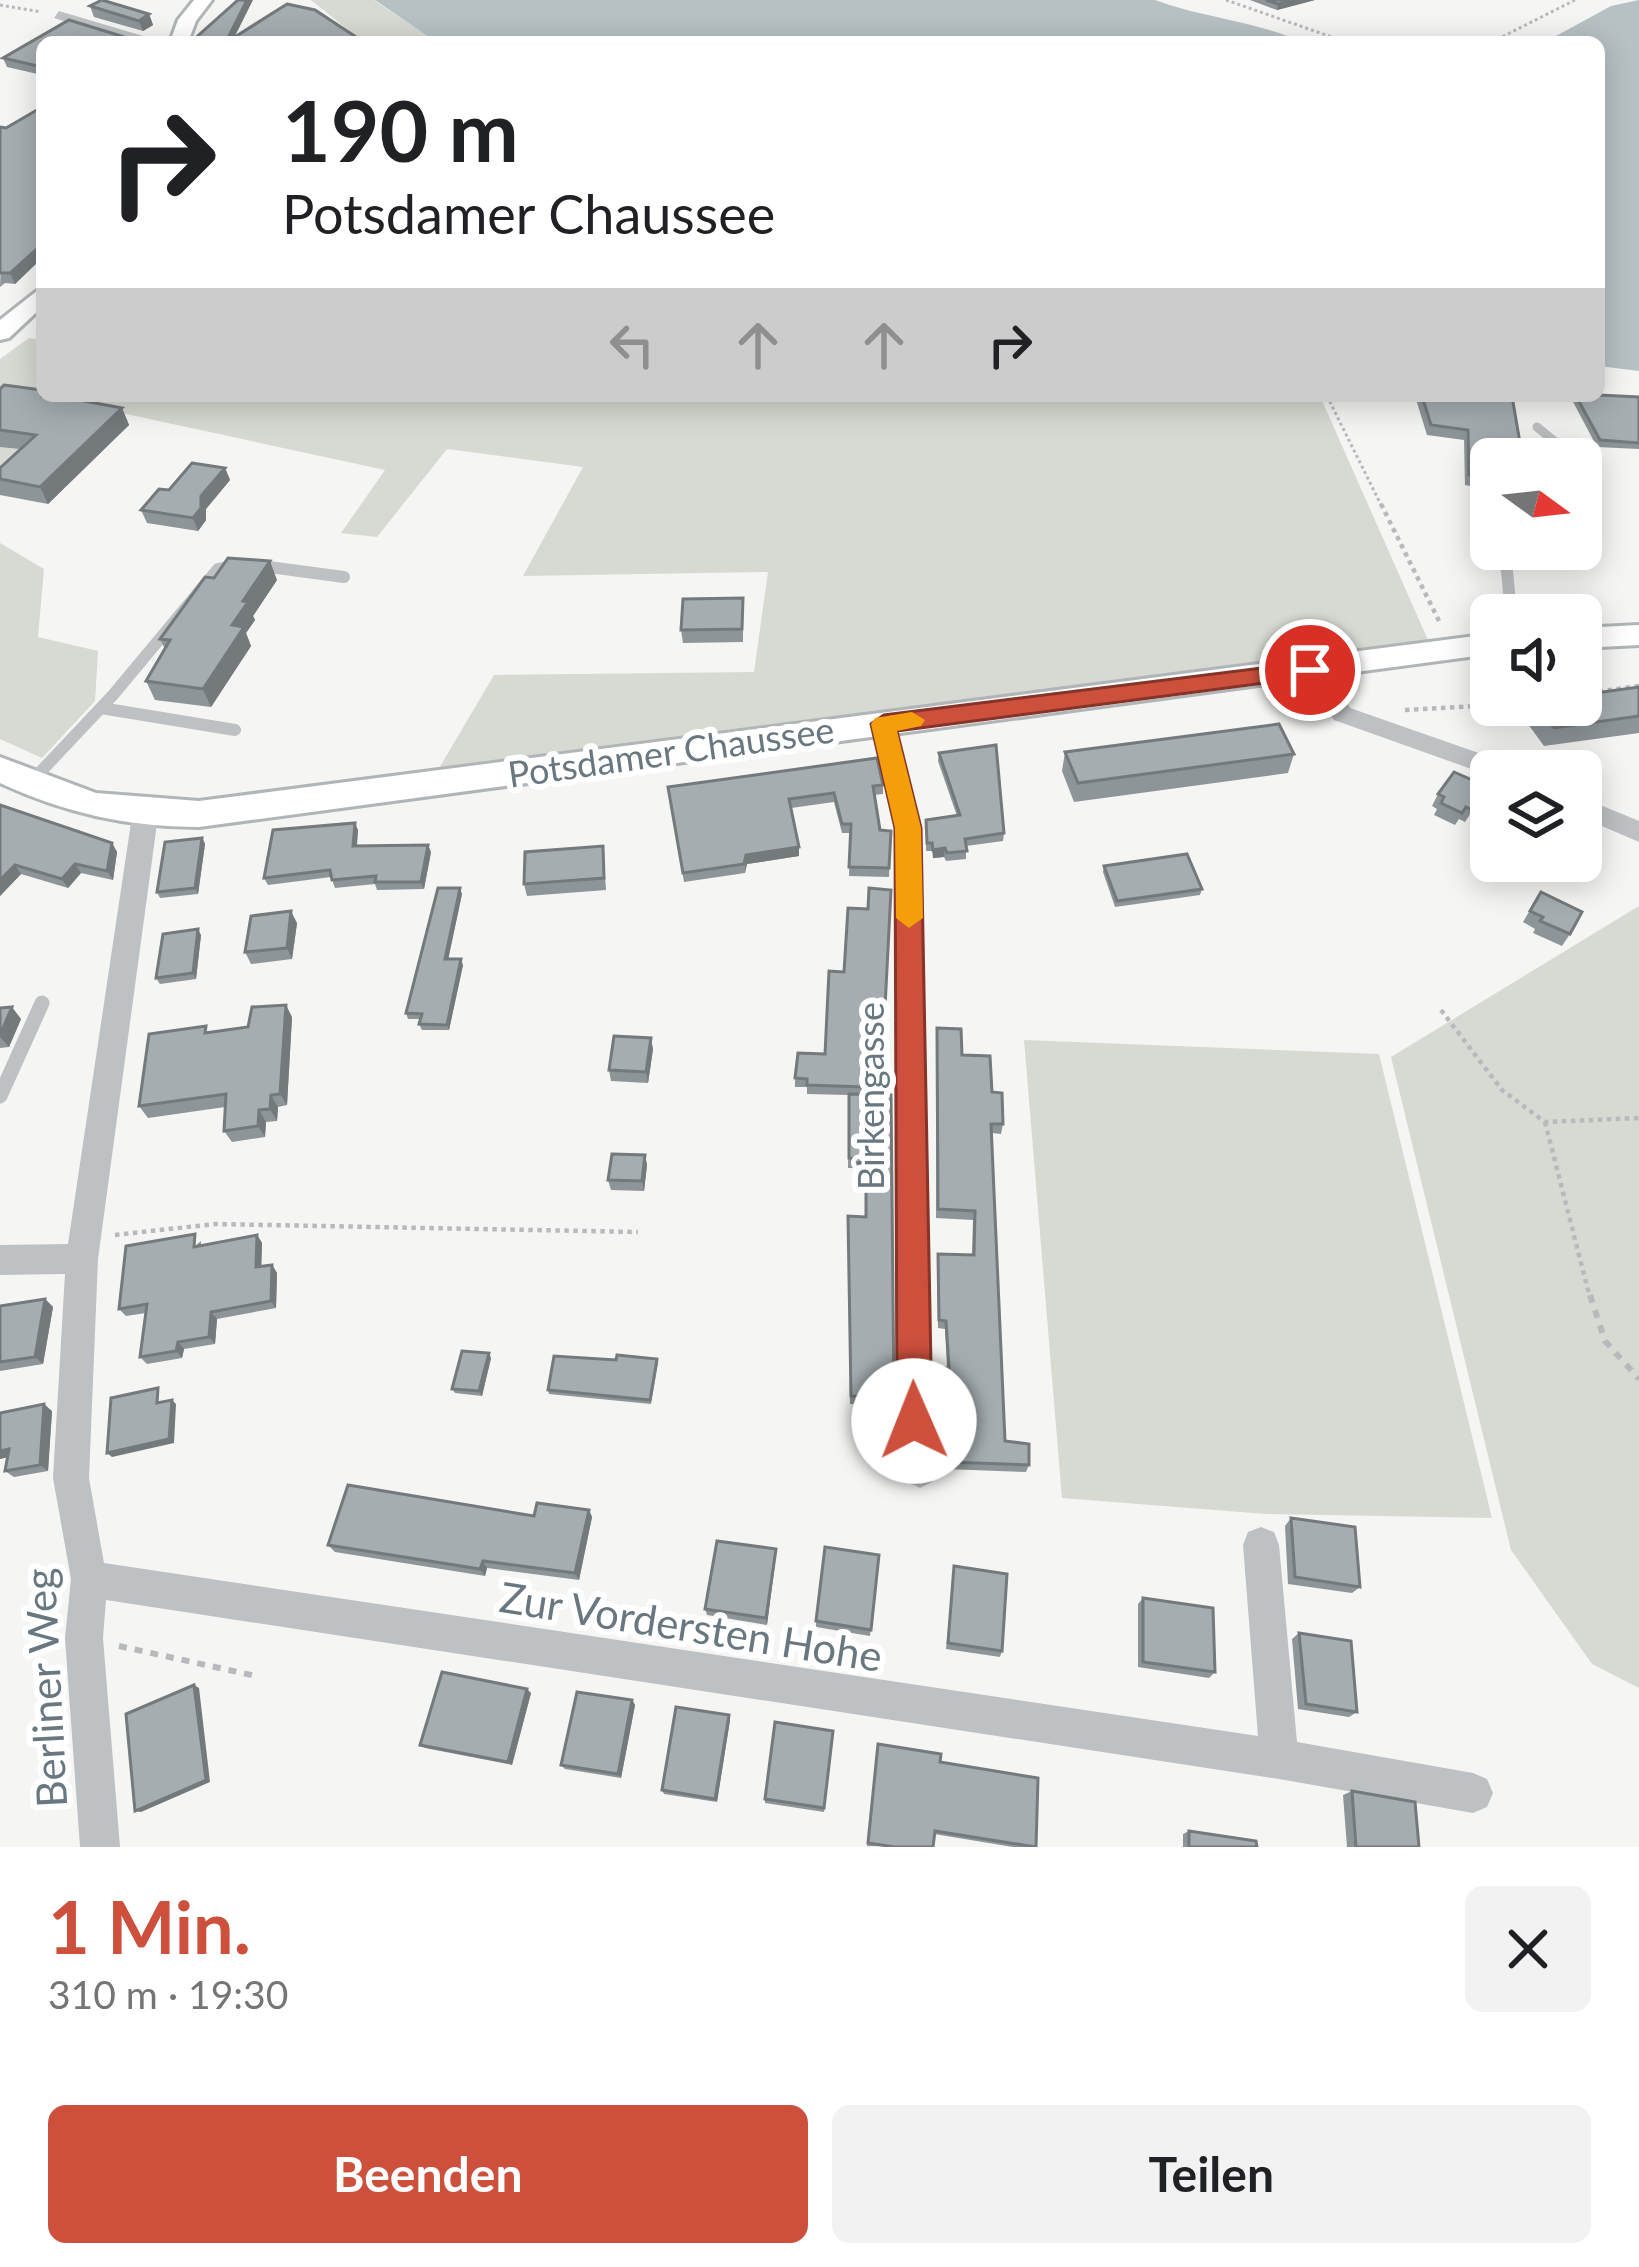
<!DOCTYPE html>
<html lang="de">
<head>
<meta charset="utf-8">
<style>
  :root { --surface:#fff; --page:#f2f2f2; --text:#202124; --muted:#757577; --accent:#cc503c }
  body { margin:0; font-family:Lato,sans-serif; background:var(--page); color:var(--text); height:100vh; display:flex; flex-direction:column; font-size:45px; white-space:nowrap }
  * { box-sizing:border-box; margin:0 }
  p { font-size:39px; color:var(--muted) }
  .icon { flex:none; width:66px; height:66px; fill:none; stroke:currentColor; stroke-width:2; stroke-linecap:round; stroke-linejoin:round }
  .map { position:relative; height:1847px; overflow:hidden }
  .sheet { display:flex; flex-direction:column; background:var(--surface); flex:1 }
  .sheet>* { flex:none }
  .guide { position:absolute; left:36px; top:36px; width:1569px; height:366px; border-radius:18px; box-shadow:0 6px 30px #0003; background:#fff; color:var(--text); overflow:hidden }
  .needle { width:78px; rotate:105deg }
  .tools { position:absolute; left:1470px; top:438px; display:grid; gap:24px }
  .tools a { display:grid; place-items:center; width:132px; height:132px; border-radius:18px; background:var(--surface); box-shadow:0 6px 30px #0003; font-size:60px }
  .pin { position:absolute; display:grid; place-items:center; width:102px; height:102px; color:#fff; margin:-51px; border:6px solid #fff; border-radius:50%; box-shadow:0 3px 12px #0007 }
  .me { position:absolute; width:132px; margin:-66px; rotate:359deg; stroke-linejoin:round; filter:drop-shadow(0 0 9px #0008) }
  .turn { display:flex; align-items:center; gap:42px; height:252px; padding:0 48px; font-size:54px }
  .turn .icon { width:156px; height:156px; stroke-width:2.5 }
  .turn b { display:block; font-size:84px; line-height:102px }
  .lanes { display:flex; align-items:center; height:114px; padding:0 48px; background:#0003; justify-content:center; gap:60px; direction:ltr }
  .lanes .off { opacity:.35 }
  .round { display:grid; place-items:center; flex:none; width:126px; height:126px; border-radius:18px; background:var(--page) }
  .overview { display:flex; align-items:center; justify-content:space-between; height:204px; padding:0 48px }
  h1 { font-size:72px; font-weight:700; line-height:90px; color:var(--accent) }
  .button { display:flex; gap:24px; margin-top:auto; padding:24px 48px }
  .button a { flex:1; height:138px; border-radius:18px; background:var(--accent); color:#fff; font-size:48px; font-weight:700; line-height:138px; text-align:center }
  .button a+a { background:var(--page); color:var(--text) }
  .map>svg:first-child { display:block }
</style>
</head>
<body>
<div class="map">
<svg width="1639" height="1847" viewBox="0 0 1639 1847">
  <rect width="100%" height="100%" fill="#f5f5f3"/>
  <g fill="#d6dad2">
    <polygon points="311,0 374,0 436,42 357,42 357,37"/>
    <polygon points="29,338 42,340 42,396 1320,396 1432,649 805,734 438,770 494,675 754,672 768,572 523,576 583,467 447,449 377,537 341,533 385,470 89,406 0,471 0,359"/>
    <polygon points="0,543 44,569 38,637 98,651 95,701 42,758 0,739"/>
    <polygon points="1639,906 1639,1688 1592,1664 1511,1550 1391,1057"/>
    <polygon points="1024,1040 1379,1054 1492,1518 1266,1514 1062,1498"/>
  </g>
  <g fill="#b6c1c4">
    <path d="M 375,0 L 1155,0 C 1204,18 1255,21 1302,42 L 436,42 Z"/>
    <polygon points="1639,0 1639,371 1599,366 1599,42 1545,42 1611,6"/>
  </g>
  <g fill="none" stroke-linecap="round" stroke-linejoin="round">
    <g stroke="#b0b5b8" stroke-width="6">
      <g id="secondary">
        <polygon points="194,0 212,0 196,21 188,42 170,42 178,20"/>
        <polygon points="42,287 42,307 9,338 0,340 0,320"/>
        <polygon points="1639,625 1639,645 1581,648 1581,628"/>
        <path d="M 1491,634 L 1491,654 L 199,827 C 127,827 65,813 0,783 L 0,757 L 96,793 L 199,801 Z"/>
      </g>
    </g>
    <g stroke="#b7babc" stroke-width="3" stroke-dasharray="3 3" stroke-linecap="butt">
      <polyline points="1226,0 1346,42"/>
      <polyline points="0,5 41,12"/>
      <polyline points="1492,42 1575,0"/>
      <polyline points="1327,396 1382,507"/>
    </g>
    <g stroke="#b7babc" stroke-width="4.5" stroke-dasharray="4.5 4.5" stroke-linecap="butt">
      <polyline points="1381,504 1441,625"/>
      <polyline points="1581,694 1639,686"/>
      <polyline points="1405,710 1493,705"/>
      <polyline points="1441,1010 1502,1090 1545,1122 1639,1118"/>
      <polyline points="1545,1122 1590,1298"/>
      <polyline points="115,1235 215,1224 638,1232"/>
    </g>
    <g stroke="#b7babc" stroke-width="6" stroke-dasharray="8 8" stroke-linecap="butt">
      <polyline points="1590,1295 1605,1341 1639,1379"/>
      <polyline points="119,1646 256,1676"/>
    </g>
    <polyline stroke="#bdc1c4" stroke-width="9" points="1537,427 1592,472 1595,502 1586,507"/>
    <g stroke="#bdc1c4" stroke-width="12">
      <polyline points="1581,510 1592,504"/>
      <polyline points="1505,549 1511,615"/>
      <polyline points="101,708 235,730"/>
      <polyline points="30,783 113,695 218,569 247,564 344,577"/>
    </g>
    <polyline stroke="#bdc1c4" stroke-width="15" points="0,1096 42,1003"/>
    <g fill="#bdc1c4" fill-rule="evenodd">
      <polygon points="59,11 153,39 155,42 133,42 54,18"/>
      <polygon points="1310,662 1318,664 1350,708 1513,765 1516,771 1491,771 1491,776 1334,720 1298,670"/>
      <polygon points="884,716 896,724 921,828 932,1421 938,1470 932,1482 920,1488 908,1482 898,1421 895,828 872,724"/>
      <polygon points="1581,797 1639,821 1639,842 1581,817"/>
      <polygon points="145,807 158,816 98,1259 89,1478 104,1563 1258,1736 1243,1545 1248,1532 1261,1527 1274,1532 1279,1545 1297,1742 1473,1773 1487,1779 1493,1793 1487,1807 1473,1813 1279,1779 106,1600 103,1638 120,1847 80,1847 65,1638 71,1579 53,1478 65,1274 0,1275 0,1245 68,1244 132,816"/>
    </g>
    <use href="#secondary" fill="#fff" fill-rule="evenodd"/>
  </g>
  <g fill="#8e9598">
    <polygon points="1250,0 1315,0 1277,10"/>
    <polygon points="90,6 149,14 153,25 143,31 94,17"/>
    <polygon points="69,20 121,36 123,42 42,42 42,75 7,67 3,58"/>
    <polygon points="42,107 42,258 15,284 5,283 0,287 6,128"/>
    <polygon points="0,389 122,408 129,425 48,504 0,495 0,468 20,449 0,447"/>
    <polygon points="1415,396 1512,396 1491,459 1491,490 1465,485 1464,440 1427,435"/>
    <polygon points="1574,396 1639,397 1639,449 1597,447 1572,400"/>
    <polygon points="225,468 230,480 206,509 206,520 198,531 147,523 141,510 169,490"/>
    <polygon points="277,580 253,616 255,620 246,633 251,646 211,707 155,700 146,681 165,649 160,639"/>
    <polygon points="743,598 743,642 683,643 681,630"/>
    <polygon points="1639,687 1639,733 1544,746 1525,720 1533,705 1581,705"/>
    <polygon points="1065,752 1294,754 1288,773 1074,802 1062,771"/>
    <polygon points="939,753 1004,833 1003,841 966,846 966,859 946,861 944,857 933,858 932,851 926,851 926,828 957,816 938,761"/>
    <polygon points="883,785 883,794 874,795 880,830 891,831 889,877 849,876 850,833 842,833 834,802 791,808 799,856 747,864 745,873 684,882 668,787"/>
    <polygon points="1488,787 1465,822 1459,819 1455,825 1434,815 1437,809 1432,806 1438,794"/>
    <polygon points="0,805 112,843 117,852 113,880 81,873 68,888 21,874 0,896"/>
    <polygon points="358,830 357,846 431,852 424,889 377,890 375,884 335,888 331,877 268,885 264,878"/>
    <polygon points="202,838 205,844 198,894 160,898 157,892"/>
    <polygon points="603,846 606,890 527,896 524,884"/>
    <polygon points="1104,866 1202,889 1200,895 1115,907 1103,872"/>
    <polygon points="891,890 883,1036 866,1035 864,1094 894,1397 893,1405 850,1404 848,1216 865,1217 865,1168 848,1168 849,1095 807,1094 807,1087 795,1087 795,1078 825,1054 844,972 868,909"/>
    <polygon points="1541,892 1570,934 1562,946 1533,933 1535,929 1523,922"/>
    <polygon points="462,894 448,959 463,965 449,1030 422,1030 419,1024 421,1019 408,1019 406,1013"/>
    <polygon points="297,923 292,959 251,964 245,952"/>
    <polygon points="201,935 196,979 160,984 156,978"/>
    <polygon points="0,1008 21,1019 9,1047 0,1048"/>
    <polygon points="292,1017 287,1105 278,1107 277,1121 266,1122 265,1137 232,1142 224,1131 225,1107 148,1118 139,1106 210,1033 248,1027"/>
    <polygon points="937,1028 992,1092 1003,1124 1001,1134 992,1133 1005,1441 1029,1465 1026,1472 946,1469 946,1450 940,1446 939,1376 940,1368 947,1368 945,1329 938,1328 937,1262 938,1254 972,1255 973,1220 936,1218"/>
    <polygon points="653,1049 648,1083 611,1081 609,1070"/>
    <polygon points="645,1155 647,1165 644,1191 611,1190 608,1180"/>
    <polygon points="257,1235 262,1243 261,1267 272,1265 277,1273 276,1308 217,1319 215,1344 184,1349 182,1358 147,1364 140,1357 146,1313 126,1316 119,1309 201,1241 201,1245"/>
    <polygon points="45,1299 53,1307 43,1364 0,1371 0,1306"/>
    <polygon points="491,1358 482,1396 455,1393 452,1389"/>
    <polygon points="658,1363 651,1404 549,1394 548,1390"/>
    <polygon points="52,1411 48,1471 14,1477 5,1471 7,1457 0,1459 0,1413"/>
    <polygon points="589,1510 592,1517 579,1580 487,1568 485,1576 335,1552 328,1545"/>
    <polygon points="1291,1518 1360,1587 1352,1593 1288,1584 1285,1526"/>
    <polygon points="776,1549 767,1625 707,1615 705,1609"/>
    <polygon points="879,1555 870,1636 816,1627 816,1621"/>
    <polygon points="954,1566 1002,1651 1000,1657 946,1649"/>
    <polygon points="1143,1598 1215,1672 1209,1678 1138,1667 1138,1604"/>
    <polygon points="1299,1633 1357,1712 1349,1717 1298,1709 1292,1639"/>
    <polygon points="531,1693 512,1765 425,1748 420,1745"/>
    <polygon points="632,1700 635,1705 621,1778 565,1769 561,1765"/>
    <polygon points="729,1715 730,1720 717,1802 664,1794 662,1790"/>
    <polygon points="833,1731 824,1812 765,1803 765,1799"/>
    <polygon points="878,1744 940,1762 1036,1847 1013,1847 934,1834 933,1847 867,1846"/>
    <polygon points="1352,1791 1419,1847 1347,1847 1343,1795"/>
    <polygon points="1189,1831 1257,1847 1183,1847 1183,1834"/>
  </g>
  <g fill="#74797c">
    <polygon points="247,0 253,0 232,42 226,42"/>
    <polygon points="1295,0 1315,0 1277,10 1278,4"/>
    <polygon points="149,14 153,25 143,31 139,21"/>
    <polygon points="38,248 42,258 15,284 10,273"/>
    <polygon points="122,408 129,425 48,504 40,487"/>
    <polygon points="225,468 230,480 206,509 206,520 198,531 193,518 201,496"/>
    <polygon points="270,561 277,580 253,616 255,620 246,633 251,646 211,707 203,689 243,601"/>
    <polygon points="355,823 358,830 356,853 353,846"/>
    <polygon points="202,838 205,844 198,894 195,888"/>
    <polygon points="112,843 117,852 113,880 107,871"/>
    <polygon points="428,845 431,852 424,889 421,882"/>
    <polygon points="799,847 799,856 747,864 745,873 746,855"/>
    <polygon points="945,848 944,857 933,858 933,850"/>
    <polygon points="75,864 81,873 68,888 62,879"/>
    <polygon points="15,865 21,874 0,896 0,880"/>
    <polygon points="460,888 462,894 447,965 445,959"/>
    <polygon points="291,911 297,923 292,959 287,948"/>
    <polygon points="198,929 201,935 196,979 193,973"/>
    <polygon points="461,959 463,965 449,1030 447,1025"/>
    <polygon points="286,1005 292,1017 287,1105 280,1094"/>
    <polygon points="12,1007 21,1019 9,1047 0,1037"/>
    <polygon points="651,1038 653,1049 648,1083 646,1072"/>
    <polygon points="271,1095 278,1107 277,1121 270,1109"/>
    <polygon points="259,1110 266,1122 265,1137 258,1126"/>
    <polygon points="645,1155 647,1165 644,1191 642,1181"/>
    <polygon points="257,1235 262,1243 261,1275 256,1267"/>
    <polygon points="272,1265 277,1273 276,1308 271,1301"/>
    <polygon points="45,1299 53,1307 43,1364 35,1357"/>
    <polygon points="211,1312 217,1319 215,1344 209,1337"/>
    <polygon points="178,1342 184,1349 182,1358 176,1351"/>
    <polygon points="489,1353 491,1358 482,1396 479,1391"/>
    <polygon points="172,1400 176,1404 174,1443 112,1457 107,1453"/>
    <polygon points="44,1404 52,1411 48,1471 40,1465"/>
    <polygon points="9,1449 18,1455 0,1459 0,1451"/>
    <polygon points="589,1510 592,1517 579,1580 575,1573"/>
    <polygon points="776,1549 776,1556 767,1625 766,1618"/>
    <polygon points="483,1561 487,1568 485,1576 480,1569"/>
    <polygon points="194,1685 199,1688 210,1782 141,1812 135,1811"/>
    <polygon points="527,1689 531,1693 512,1765 508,1762"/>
    <polygon points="632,1700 635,1705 621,1778 618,1774"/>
    <polygon points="729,1715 730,1720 717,1802 715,1799"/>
  </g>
  <g fill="#a5adb1" stroke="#74797c" stroke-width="3">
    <polygon points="102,0 149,14 139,21 90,6"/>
    <polygon points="238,0 247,0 226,42 191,42"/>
    <polygon points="1266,0 1295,0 1278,4"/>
    <polygon points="287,4 315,10 356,37 339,42 227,42"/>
    <polygon points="69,20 121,36 111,42 42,42 42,67 3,58"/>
    <polygon points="42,107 42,248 38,248 10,273 0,273 0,127 6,128"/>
    <polygon points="4,385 42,390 42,396 70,396 68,398 122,408 40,487 0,479 0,468 36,435 0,430 0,389"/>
    <polygon points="1599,395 1639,397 1639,443 1600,440 1576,396"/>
    <polygon points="1422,396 1512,396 1520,443 1526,444 1526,453 1574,459 1491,459 1491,479 1469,475 1468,430 1431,425"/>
    <polygon points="192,463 225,468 201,496 201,508 193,518 141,510 159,489 169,490"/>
    <polygon points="228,558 270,561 243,601 248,602 232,625 244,627 203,689 146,681 170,640 160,639 205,577 214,578"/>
    <polygon points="743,598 742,629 681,630 683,599"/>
    <polygon points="1639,687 1639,716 1554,728 1538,705 1581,705 1581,695"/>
    <polygon points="1279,724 1294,754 1078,783 1065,752"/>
    <polygon points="996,745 1004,833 965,839 967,851 947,853 945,848 933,850 932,843 927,843 926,820 960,815 939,753"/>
    <polygon points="877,758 883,785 873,786 880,830 891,831 889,868 849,867 851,824 842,824 834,793 789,799 799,847 746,855 744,864 683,873 668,787"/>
    <polygon points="1454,772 1488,787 1472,810 1466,807 1462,813 1441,803 1444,797 1438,794"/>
    <polygon points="0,805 112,843 107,871 75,864 62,879 15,865 0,880"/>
    <polygon points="355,823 353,846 428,845 421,882 375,882 376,876 332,880 330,870 264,878 273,830"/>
    <polygon points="202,838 195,888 157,892 165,842"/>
    <polygon points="603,846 604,878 524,884 525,852"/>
    <polygon points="1187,854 1202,889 1117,901 1104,866"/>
    <polygon points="438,888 460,888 445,959 461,959 447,1025 419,1024 422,1014 406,1013"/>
    <polygon points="869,888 891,890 884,1027 866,1026 865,1087 807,1085 807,1079 795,1078 798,1053 825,1054 829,971 844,972 848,908 868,909"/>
    <polygon points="1541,892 1582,912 1570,934 1540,921 1543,917 1530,911"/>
    <polygon points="291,911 287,948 245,952 251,916"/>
    <polygon points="198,929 193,973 156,978 163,934"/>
    <polygon points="286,1005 280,1094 271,1095 270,1109 259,1110 258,1126 224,1131 226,1094 139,1106 149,1034 206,1026 205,1033 248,1027 252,1007"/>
    <polygon points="12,1007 0,1035 0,1008"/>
    <polygon points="937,1028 961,1029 962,1055 990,1056 992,1092 1002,1093 1003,1124 991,1124 1005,1441 1029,1444 1029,1465 948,1462 948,1443 941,1438 940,1368 949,1368 946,1321 939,1320 938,1254 974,1255 975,1211 938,1209"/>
    <polygon points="614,1036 651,1038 646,1072 609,1070"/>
    <polygon points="849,1094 891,1095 894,1397 851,1396 848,1216 866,1217 866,1159 849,1158"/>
    <polygon points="612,1154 645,1155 642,1181 608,1180"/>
    <polygon points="195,1234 194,1247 257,1235 256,1267 272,1265 271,1301 211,1312 209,1337 178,1342 176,1351 140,1357 147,1304 119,1309 126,1246"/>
    <polygon points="45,1299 35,1357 0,1362 0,1306"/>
    <polygon points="462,1351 489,1353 479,1391 452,1389"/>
    <polygon points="617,1355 657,1359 650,1400 548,1390 554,1356 616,1360"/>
    <polygon points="158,1388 157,1403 172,1400 169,1439 107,1453 111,1398"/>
    <polygon points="44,1404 40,1465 5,1471 9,1449 0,1451 0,1413"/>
    <polygon points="348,1485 534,1516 537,1503 589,1510 575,1573 483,1561 480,1569 328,1545"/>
    <polygon points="1291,1518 1355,1527 1360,1587 1295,1577"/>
    <polygon points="717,1541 776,1549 766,1618 705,1609"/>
    <polygon points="825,1547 879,1555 871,1630 816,1621"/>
    <polygon points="954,1566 1007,1574 1002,1651 948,1643"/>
    <polygon points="1143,1598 1213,1608 1215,1672 1143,1662"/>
    <polygon points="1299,1633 1351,1641 1357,1712 1306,1704"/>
    <polygon points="442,1672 527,1689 508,1762 420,1745"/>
    <polygon points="194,1685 206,1780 135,1811 126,1714"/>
    <polygon points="577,1692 632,1700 618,1774 561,1765"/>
    <polygon points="676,1707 729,1715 715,1799 662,1790"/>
    <polygon points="775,1722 833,1731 824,1808 765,1799"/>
    <polygon points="878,1744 941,1754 940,1762 1038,1778 1036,1847 935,1831 933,1847 895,1847 868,1843"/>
    <polygon points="1352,1791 1415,1802 1419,1847 1356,1847"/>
    <polygon points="1189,1831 1256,1841 1257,1847 1189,1847"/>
  </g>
  <polygon fill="#cc503c" stroke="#853427" stroke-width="3" points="1310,662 1318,664 1318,676 897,731 921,828 932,1421 927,1433 914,1438 902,1433 897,1421 895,828 871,724 884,715"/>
  <polygon fill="#f59e0b" points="912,712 925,720 921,726 897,731 921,828 923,918 909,928 896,918 895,828 871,724 875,718"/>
  <g text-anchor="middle" stroke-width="12" stroke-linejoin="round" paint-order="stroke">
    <g font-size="36" fill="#697880" stroke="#fff">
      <text transform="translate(671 752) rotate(-8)" y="13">Potsdamer Chaussee</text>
      <text transform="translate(871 1096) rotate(-90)" y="13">Birkengasse</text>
    </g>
    <g font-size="42" fill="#697880" stroke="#fff">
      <text transform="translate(691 1627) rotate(9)" y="15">Zur Vordersten Hohe</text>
      <text transform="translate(46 1688) rotate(-93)" y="15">Berliner Weg</text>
    </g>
  </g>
</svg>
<div class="tools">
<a><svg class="needle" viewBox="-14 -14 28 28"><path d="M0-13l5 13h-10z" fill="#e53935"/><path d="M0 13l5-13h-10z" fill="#757577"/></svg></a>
<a><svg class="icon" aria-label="sound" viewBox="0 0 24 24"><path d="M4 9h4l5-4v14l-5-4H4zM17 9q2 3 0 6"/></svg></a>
<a><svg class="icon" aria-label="layers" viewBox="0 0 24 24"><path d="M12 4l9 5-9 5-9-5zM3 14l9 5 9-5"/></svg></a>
</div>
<div class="pin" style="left:1310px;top:670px;background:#d93025"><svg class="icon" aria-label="arrive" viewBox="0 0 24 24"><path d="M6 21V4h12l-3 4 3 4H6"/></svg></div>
<svg class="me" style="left:914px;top:1421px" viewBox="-20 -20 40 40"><circle r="19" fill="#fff"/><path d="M0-13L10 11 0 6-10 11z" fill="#cc503c"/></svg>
<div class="guide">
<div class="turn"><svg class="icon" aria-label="right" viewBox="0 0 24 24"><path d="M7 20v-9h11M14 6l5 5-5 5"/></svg><div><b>190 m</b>Potsdamer Chaussee</div></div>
<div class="lanes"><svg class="icon off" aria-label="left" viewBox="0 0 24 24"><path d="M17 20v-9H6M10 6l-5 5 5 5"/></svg><svg class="icon off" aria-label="ahead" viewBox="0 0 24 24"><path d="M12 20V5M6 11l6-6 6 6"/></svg><svg class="icon off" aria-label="ahead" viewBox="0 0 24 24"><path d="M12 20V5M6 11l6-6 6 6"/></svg><svg class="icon" aria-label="right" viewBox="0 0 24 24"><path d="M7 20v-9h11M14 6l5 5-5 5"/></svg></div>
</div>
</div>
<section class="sheet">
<div class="overview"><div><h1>1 Min.</h1><p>310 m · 19:30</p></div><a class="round"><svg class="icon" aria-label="close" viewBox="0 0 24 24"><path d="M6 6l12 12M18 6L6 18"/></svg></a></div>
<div class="button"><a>Beenden</a><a>Teilen</a></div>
</section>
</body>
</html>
